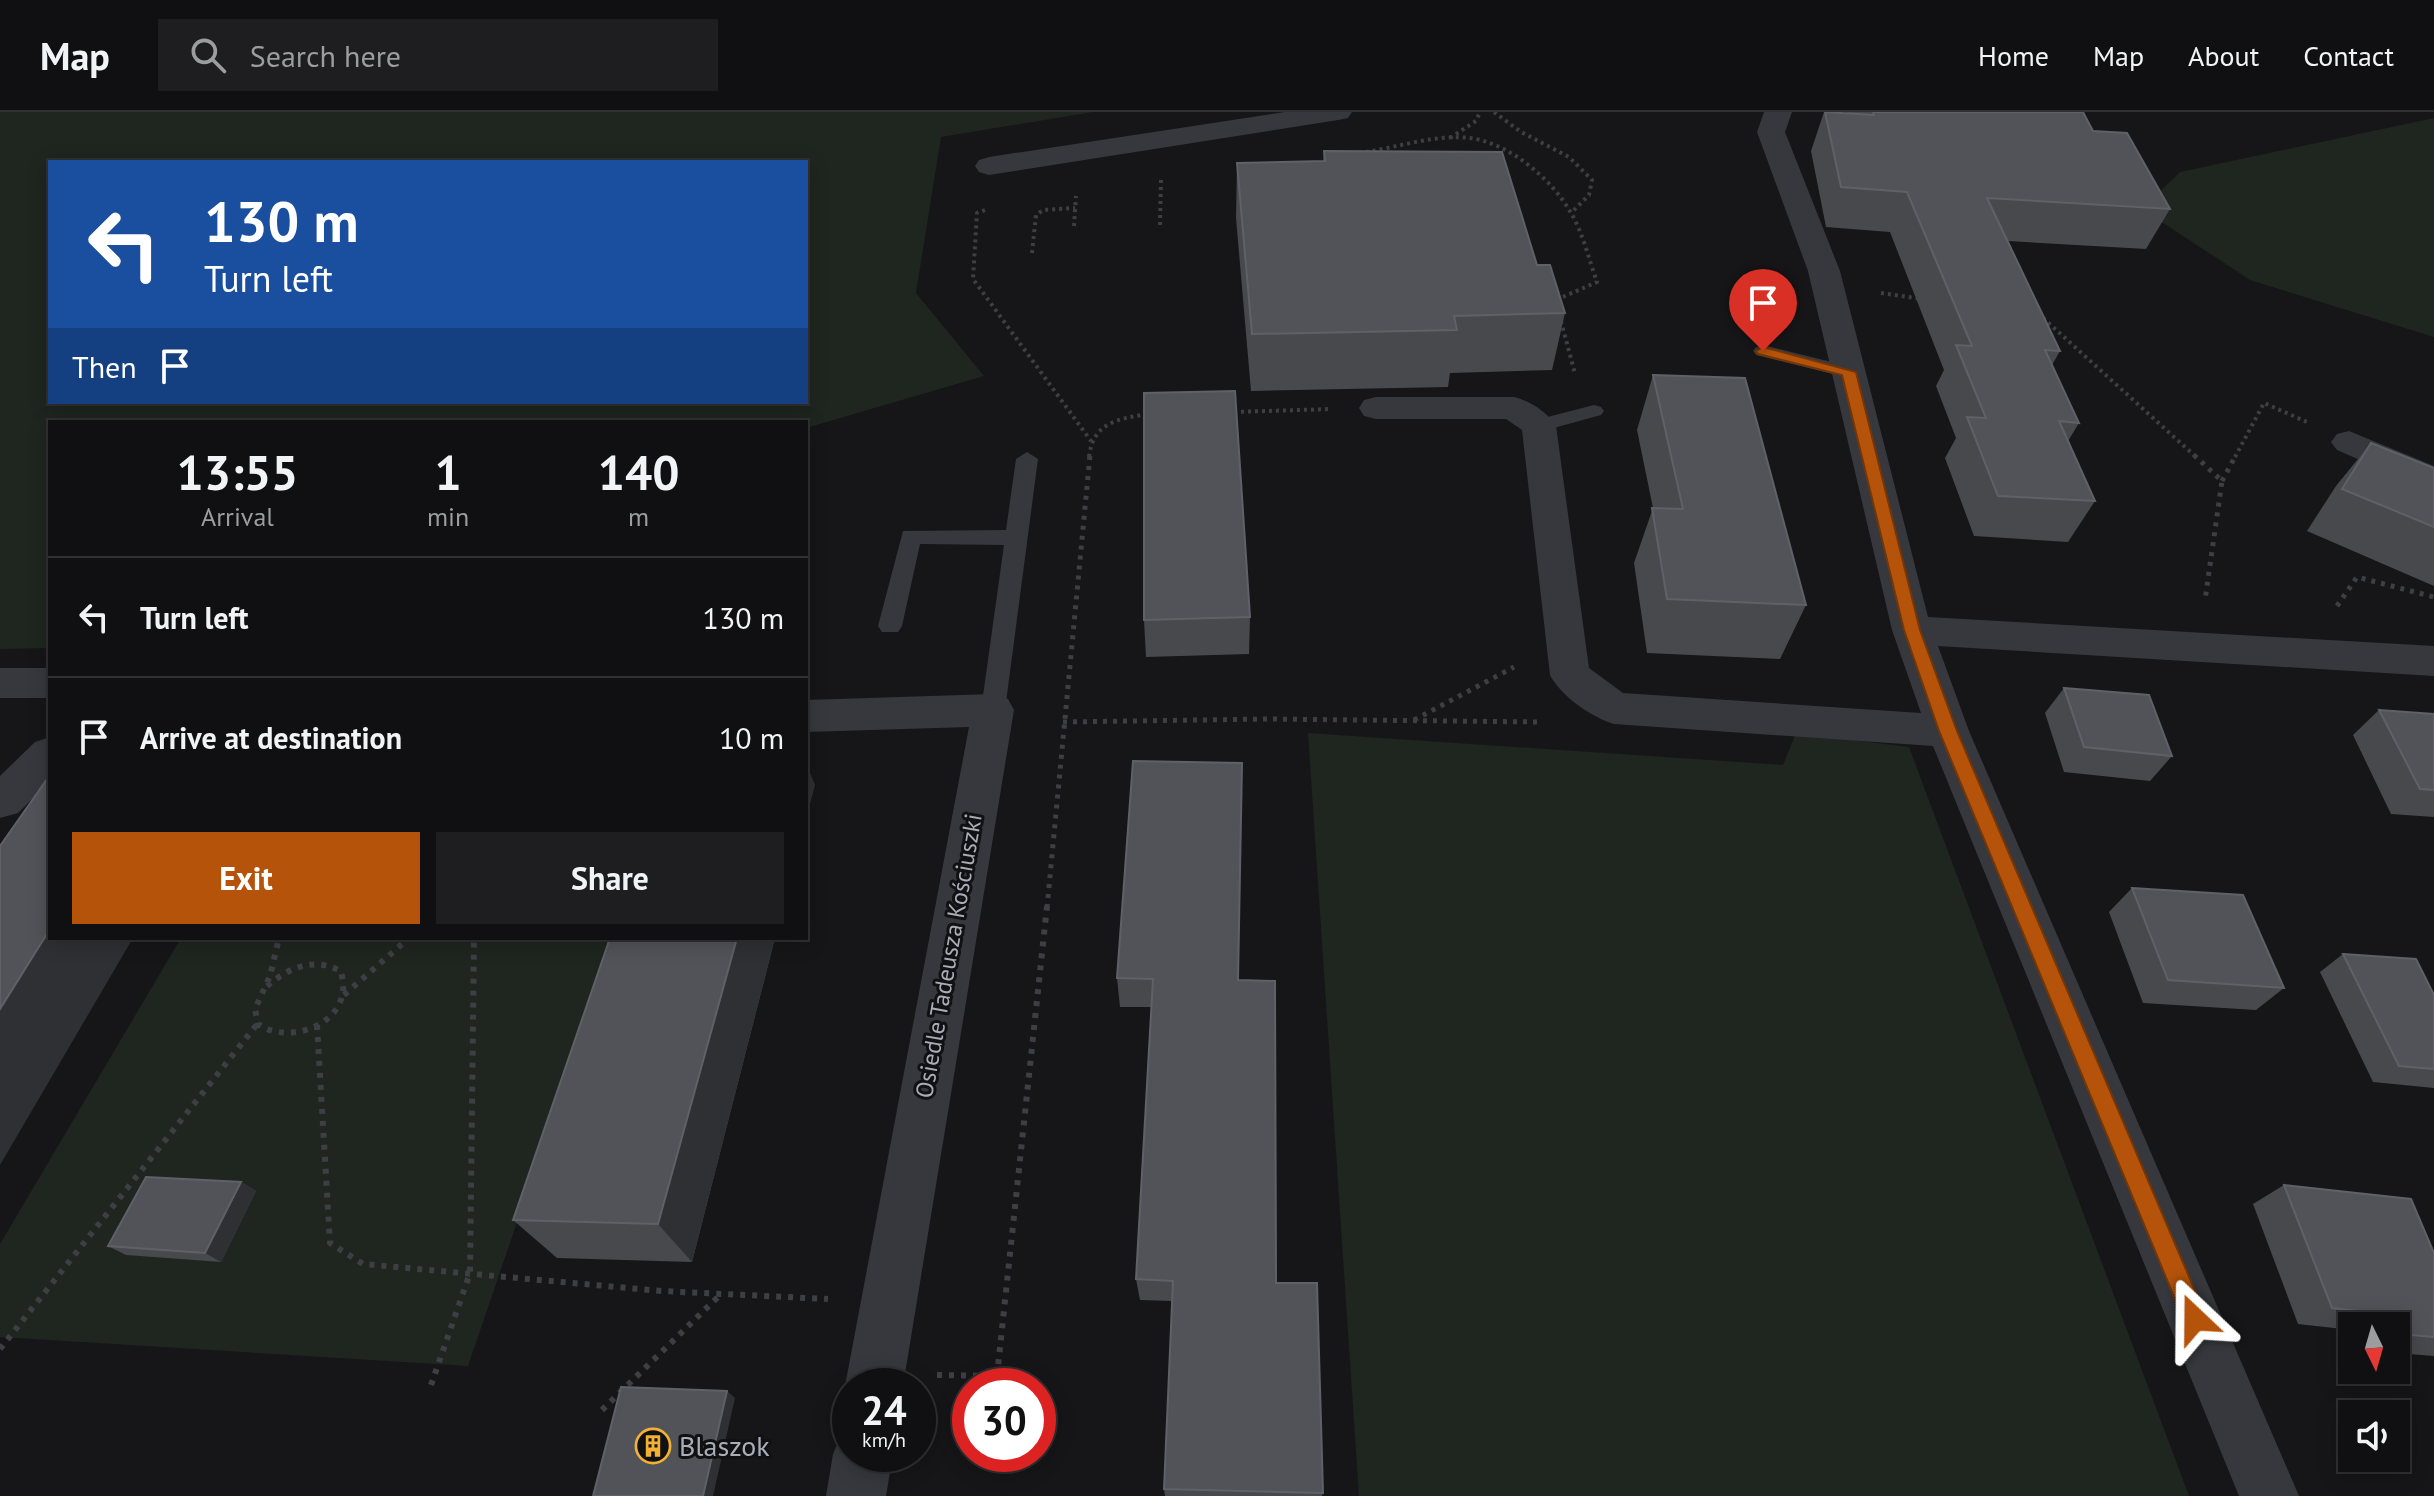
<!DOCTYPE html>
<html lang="en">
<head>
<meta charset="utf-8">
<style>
  :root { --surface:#101012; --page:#1e1e20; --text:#f1f3f6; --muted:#9c9d9f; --line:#303032; --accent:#b45309 }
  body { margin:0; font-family:"PT Sans",sans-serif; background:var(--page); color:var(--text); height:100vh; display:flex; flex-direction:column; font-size:30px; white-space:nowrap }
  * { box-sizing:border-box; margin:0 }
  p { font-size:26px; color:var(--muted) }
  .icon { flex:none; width:44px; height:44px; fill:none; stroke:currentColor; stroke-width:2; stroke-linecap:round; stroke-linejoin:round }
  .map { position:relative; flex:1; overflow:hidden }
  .side { position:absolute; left:48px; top:308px; width:760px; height:520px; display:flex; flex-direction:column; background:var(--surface); border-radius:0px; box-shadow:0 4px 20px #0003,0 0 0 2px var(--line) }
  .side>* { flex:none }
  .guide { position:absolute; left:48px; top:48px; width:760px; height:244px; border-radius:0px; box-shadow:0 4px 20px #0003,0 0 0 2px var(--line); background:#1a4fa0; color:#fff; overflow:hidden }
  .needle { width:52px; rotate:175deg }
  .fabs { position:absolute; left:2338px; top:1200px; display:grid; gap:16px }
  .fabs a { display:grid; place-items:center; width:72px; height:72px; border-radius:0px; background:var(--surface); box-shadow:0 4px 20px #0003,0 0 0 2px var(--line); font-size:40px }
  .speed { position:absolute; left:832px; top:1256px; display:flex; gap:16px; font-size:40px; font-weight:700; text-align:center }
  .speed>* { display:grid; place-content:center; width:104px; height:104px; border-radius:50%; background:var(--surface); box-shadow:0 4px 20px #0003,0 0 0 2px var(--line); line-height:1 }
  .speed small { font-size:20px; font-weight:400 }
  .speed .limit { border:12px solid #d22; background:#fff; color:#111 }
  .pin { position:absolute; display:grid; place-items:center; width:68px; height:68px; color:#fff; margin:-82px -34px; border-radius:50% 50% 50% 0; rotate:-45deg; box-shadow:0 0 8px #0007 }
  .pin .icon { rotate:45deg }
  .me { position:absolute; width:88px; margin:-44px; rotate:337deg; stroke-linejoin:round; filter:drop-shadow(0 0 6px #0008) }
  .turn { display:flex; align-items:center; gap:28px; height:168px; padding:0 24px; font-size:36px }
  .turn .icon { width:104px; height:104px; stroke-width:2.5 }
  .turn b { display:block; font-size:56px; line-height:68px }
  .then { display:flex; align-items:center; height:76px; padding:0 24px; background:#0003; gap:16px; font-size:30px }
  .eta { display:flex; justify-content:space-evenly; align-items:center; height:136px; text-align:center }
  .eta b { font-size:48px; font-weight:700; line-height:56px }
  .button { display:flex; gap:16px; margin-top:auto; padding:16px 24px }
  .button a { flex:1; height:92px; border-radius:0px; background:var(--accent); color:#fff; font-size:32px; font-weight:700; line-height:92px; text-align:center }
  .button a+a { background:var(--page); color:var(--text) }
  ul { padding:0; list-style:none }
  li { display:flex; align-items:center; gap:24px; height:120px; padding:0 24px; border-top:2px solid var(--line) }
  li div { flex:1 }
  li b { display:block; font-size:30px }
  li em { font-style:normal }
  header { display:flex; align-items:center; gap:48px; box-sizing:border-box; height:112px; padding:0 40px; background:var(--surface); border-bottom:2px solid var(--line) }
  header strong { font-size:38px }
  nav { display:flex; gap:44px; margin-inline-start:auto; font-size:28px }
  .search { width:560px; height:72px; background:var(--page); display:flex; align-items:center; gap:20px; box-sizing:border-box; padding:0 28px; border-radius:0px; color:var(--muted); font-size:30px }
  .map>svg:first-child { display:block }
</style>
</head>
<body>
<header>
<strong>Map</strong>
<div class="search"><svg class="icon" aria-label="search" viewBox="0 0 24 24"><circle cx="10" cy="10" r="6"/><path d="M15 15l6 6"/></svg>Search here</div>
<nav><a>Home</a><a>Map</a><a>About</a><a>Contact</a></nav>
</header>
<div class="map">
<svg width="2434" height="1384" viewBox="0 0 2434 1384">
  <rect width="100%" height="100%" fill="#161618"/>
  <g fill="#1e261f" fill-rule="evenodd">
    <path d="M 0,0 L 1093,0 L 941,25 L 916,181 L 984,264 L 806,316 L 806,310 L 50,310 L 50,536 L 0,537 ZM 50,50 L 806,50 L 806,290 L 50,290 Z"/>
    <polygon points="2434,6 2434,225 2250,168 2142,97 2180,60"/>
    <polygon points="1308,621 1783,653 1796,621 1909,635 2189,1384 1359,1384"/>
    <polygon points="181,826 614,826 468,1254 0,1225 0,1132"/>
  </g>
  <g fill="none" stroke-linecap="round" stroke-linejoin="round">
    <g stroke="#3d3f44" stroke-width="4" stroke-dasharray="3 4" stroke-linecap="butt">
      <polyline points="1494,0 1521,20 1569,45 1592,68 1589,83 1571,101"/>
      <polyline points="1450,26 1476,9 1480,0"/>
      <path d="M 1366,40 C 1398,35 1437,22 1470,26 C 1509,31 1552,67 1571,101 C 1583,121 1589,148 1597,170 L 1556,188"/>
      <polyline points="985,98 977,101 973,167 1091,329"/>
      <polyline points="1160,113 1161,68"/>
      <polyline points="1074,114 1076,84"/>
      <polyline points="1032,141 1036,103 1043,98 1075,96"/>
      <polyline points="1881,181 1922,187"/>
      <polyline points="2043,206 2196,345"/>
      <polyline points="1561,209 1575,262"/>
      <polyline points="1234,300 1332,297"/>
      <path d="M 1089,345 C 1093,310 1118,307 1148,302"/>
      <polyline points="2235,345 2264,291 2307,310"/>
    </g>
    <g stroke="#3d3f44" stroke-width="5" stroke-dasharray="4 6" stroke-linecap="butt">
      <polyline points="2194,343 2222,369 2205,488"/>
      <polyline points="2222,369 2236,343"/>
      <polyline points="2337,494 2357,465 2434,485"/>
      <polyline points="1414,608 1514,555"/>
      <polyline points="1063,610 1268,607 1540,610"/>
      <polyline points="1047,796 1090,343"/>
    </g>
    <g stroke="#3d3f44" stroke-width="6" stroke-dasharray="5 7" stroke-linecap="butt">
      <path d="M 267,874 C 290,855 313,845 341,859 C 342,865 344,872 343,878 C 340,916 285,932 258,912 L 255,897 L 270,864 L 279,826"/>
      <polyline points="344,883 409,826"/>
      <polyline points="317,913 330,1131 363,1152 661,1179 828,1187"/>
      <polyline points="0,1237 258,911"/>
      <polyline points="937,1263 997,1264 1047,794"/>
      <polyline points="431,1273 470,1161 474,826"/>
      <polyline points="602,1298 721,1182"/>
    </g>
    <g fill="#37383d" fill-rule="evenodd">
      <polygon points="1763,233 1856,256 1859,260 1849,266 1756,243 1753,239 1756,235"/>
      <polygon points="1594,293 1601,295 1604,299 1601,303 1539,320 1529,314 1532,309"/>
      <polygon points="1027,340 1038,347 1005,598 1002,605 984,605 981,598 1004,433 920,432 902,514 898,520 882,520 878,514 903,419 1006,418 1016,347"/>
    </g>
    <g fill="#37383d" fill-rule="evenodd">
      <polygon points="1285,0 1352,0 1348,6 1338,8 989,63 979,60 975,54 979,48 989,45"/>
      <path d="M 1764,0 L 1792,0 L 1785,20 L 1840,159 L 1928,505 L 2434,534 L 2434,564 L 1938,534 L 1969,619 L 2299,1384 L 2239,1384 L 1933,634 L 1614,612 C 1591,605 1561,584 1550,563 L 1522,318 L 1506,307 L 1376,307 L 1364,304 L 1359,296 L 1364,288 L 1376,285 L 1514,285 C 1530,289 1547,300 1556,314 L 1589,556 L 1623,581 L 1921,601 L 1892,518 L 1808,159 L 1757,20 Z"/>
      <polygon points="2349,319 2434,354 2434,380 2337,338 2331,330 2337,322"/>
      <rect x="0" y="556" width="50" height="30"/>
      <polygon points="993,582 1008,587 1014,598 903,1274 850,1274 850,1286 845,1274 969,615 806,620 806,588"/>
      <polygon points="50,625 50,669 18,701 0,706 0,664 35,630"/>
      <polygon points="850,1317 850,1342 893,1342 886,1384 826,1384 833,1342 842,1321"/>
    </g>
  </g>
  <g fill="#47494d">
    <polygon points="1824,0 1847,1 1846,0 2083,0 2093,19 2170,97 2146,137 2008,129 2060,239 2052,253 2079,311 2068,329 2095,389 2068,430 1974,424 1945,346 1956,326 1936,274 1944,258 1890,120 1826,115 1811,39"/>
    <polygon points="1324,39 1537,153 1565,201 1552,258 1450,261 1448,275 1251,279 1236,106 1237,51 1323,50"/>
    <polygon points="1653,263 1806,493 1780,547 1647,541 1634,451 1653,396 1637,318"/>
    <polygon points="2371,331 2434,356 2434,474 2307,419 2336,374"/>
    <polygon points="1250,505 1249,542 1146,545 1144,508"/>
    <polygon points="2064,576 2172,644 2150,669 2064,660 2045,601"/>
    <polygon points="2379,598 2434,602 2434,705 2391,702 2353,623"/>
    <polygon points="2132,776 2284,876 2256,898 2143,891 2109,800"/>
    <polygon points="610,826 775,826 692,1150 557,1146 513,1108"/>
    <polygon points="2343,842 2434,883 2434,976 2373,970 2320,860"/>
    <polygon points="1117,866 1238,868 1276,1171 1323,1381 1322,1384 1165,1384 1164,1377 1172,1189 1140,1188 1136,1167 1152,895 1120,895"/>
    <polygon points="241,1070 256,1079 221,1150 126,1143 108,1134"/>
    <polygon points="2284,1073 2434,1141 2434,1244 2396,1241 2396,1214 2352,1214 2352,1218 2298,1212 2253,1092"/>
  </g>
  <g fill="#2f3033">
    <polygon points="806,651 815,673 806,707"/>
    <polygon points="50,817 50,826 133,826 0,1053 0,897"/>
    <polygon points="737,826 775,826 692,1150 658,1112"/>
    <polygon points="241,1070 256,1079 221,1150 205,1141"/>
    <polygon points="727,1279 735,1286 713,1384 703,1384"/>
  </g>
  <g fill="#525359" stroke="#5f6168" stroke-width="2">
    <polygon points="1825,0 1874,3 1873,0 2083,0 2093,19 2127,21 2170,97 1987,86 2060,239 2045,238 2079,311 2059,309 2095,389 1998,384 1967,305 1986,306 1956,233 1972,234 1907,80 1841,75"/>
    <polygon points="1324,39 1502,40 1537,153 1550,153 1565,201 1454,204 1457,218 1252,222 1237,51 1325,49"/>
    <polygon points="1653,263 1745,266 1806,493 1667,487 1652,396 1683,397"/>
    <polygon points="1235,279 1250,505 1144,508 1144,281"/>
    <polygon points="2371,331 2434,356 2434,415 2342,377"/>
    <polygon points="2064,576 2149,583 2172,644 2084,635"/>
    <polygon points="2379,598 2434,602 2434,678 2420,677"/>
    <polygon points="1133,649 1242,651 1238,868 1275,869 1276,1171 1317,1171 1323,1381 1164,1377 1173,1169 1136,1167 1153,867 1117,866"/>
    <polygon points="50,663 50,817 0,897 0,734"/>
    <polygon points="2132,776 2243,783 2284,876 2168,868"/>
    <polygon points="610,826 737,826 658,1112 513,1108"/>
    <polygon points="2343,842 2416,847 2434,883 2434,957 2399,954"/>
    <polygon points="146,1065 241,1070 205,1141 108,1134"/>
    <polygon points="2284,1073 2411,1087 2434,1141 2434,1225 2400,1222 2390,1203 2332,1196"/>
    <polygon points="621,1275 727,1279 703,1384 593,1384"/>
  </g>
  <polygon fill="#b45309" stroke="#753606" stroke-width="2" points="1763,235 1856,260 1920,518 1957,619 2207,1207 2203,1216 2195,1219 2187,1216 1939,619 1904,518 1842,263 1758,242 1756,239"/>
  <defs>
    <g id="building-ring" transform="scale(1.8)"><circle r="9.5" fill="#111113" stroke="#f2b134" stroke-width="1.5"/><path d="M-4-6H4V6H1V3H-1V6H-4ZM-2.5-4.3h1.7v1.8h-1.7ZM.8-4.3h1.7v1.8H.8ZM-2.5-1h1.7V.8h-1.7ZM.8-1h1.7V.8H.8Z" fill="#f2b134"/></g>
  </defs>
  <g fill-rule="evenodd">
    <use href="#building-ring" x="653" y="1334"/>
  </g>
  <g text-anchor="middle" stroke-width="6" stroke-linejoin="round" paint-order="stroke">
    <g font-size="24" fill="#a8adb8" stroke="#111113">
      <text transform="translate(949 844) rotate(-80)" y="8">Osiedle Tadeusza Kościuszki</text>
    </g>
    <g font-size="28" fill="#a8adb8" stroke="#111113" text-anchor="start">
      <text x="679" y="1344">Blaszok</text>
    </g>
  </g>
</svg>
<div class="fabs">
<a><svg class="needle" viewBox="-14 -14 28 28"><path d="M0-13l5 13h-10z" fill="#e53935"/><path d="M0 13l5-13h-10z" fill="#9c9d9f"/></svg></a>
<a><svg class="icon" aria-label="sound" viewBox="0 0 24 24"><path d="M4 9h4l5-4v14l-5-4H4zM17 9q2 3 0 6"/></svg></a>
</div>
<div class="speed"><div>24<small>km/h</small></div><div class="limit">30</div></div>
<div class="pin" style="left:1763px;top:239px;background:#d93025"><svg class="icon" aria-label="arrive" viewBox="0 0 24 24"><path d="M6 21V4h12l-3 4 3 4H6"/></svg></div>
<svg class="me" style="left:2195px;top:1207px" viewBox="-20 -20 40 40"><path d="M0-17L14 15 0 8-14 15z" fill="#b45309" stroke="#fff" stroke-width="4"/></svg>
<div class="guide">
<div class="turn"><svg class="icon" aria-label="left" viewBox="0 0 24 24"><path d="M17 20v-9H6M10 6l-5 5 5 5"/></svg><div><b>130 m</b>Turn left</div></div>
<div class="then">Then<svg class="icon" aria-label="arrive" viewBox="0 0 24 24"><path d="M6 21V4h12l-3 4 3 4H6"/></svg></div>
</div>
<section class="side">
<div class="eta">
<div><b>13:55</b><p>Arrival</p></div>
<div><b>1</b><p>min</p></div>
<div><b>140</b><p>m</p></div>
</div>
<ul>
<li><svg class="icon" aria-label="left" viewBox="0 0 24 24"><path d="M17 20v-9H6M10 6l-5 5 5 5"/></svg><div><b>Turn left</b></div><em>130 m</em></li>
<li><svg class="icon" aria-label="arrive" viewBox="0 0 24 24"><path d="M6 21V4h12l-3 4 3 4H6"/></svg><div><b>Arrive at destination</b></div><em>10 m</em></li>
</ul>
<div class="button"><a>Exit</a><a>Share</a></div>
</section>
</div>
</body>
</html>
